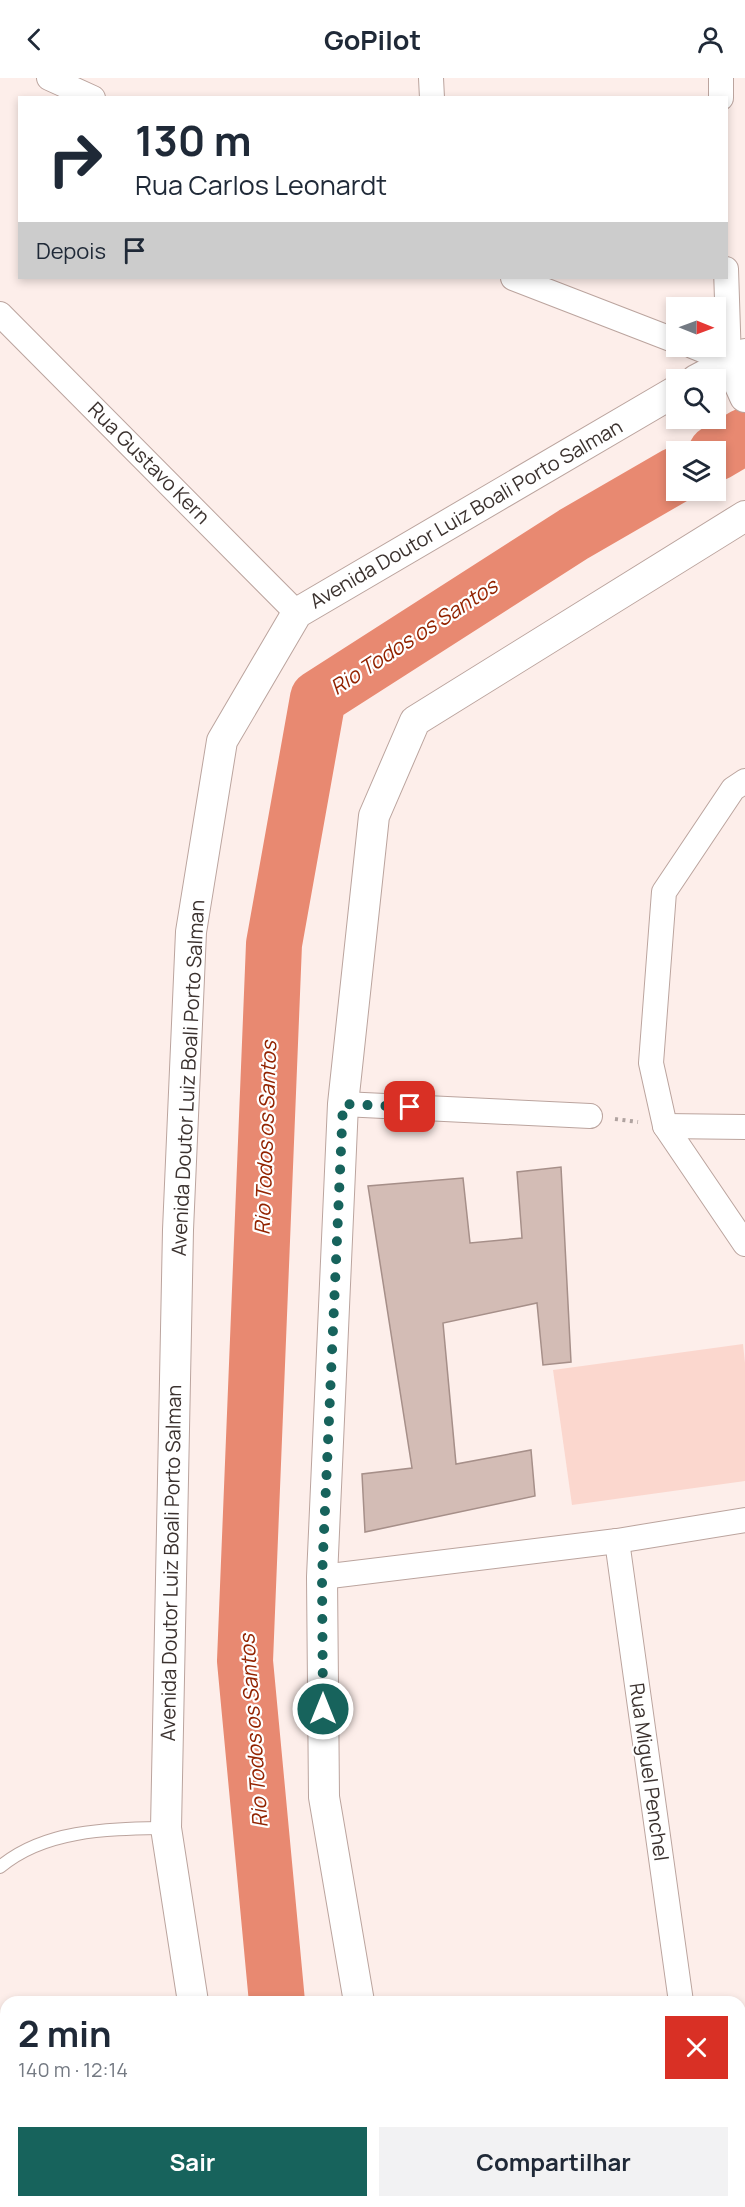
<!DOCTYPE html>
<html lang="pt">
<head>
<meta charset="utf-8">
<style>
  :root { --surface:#fff; --page:#f2f2f3; --text:#1f2937; --muted:#747a83; --accent:#17635c }
  body { margin:0; font-family:Manrope,sans-serif; background:var(--page); color:var(--text); height:100vh; display:flex; flex-direction:column; font-size:22px; white-space:nowrap }
  * { box-sizing:border-box; margin:0 }
  p { font-size:20px; color:var(--muted) }
  .icon { flex:none; width:33px; height:33px; fill:none; stroke:currentColor; stroke-width:2; stroke-linecap:round; stroke-linejoin:round }
  .map { position:relative; flex:1; overflow:hidden }
  .side { position:absolute; left:0px; top:1918px; width:746px; height:212px; display:flex; flex-direction:column; background:var(--surface); border-radius:18px 18px 0 0; box-shadow:0 3px 9px #0003 }
  .side>* { flex:none }
  .guide { position:absolute; left:18px; top:18px; width:710px; height:183px; border-radius:0px; box-shadow:0 3px 9px #0003; background:#fff; color:var(--text); overflow:hidden }
  .needle { width:39px; rotate:91deg }
  .tools { position:absolute; left:666px; top:219px; display:grid; gap:12px }
  .tools a { display:grid; place-items:center; width:60px; height:60px; border-radius:0px; background:var(--surface); box-shadow:0 3px 9px #0003; font-size:30px }
  .pin { position:absolute; display:grid; place-items:center; width:51px; height:51px; color:#fff; margin:-26px; border-radius:12px; box-shadow:0 3px 9px #0006 }
  .me { position:absolute; width:66px; margin:-33px; rotate:0deg; stroke-linejoin:round; filter:drop-shadow(0 0 4px #0008) }
  .turn { display:flex; align-items:center; gap:21px; height:126px; padding:0 18px; font-size:27px }
  .turn .icon { width:78px; height:78px; stroke-width:2.5 }
  .turn b { display:block; font-size:42px; line-height:51px }
  .then { display:flex; align-items:center; height:57px; padding:0 18px; background:#0003; gap:12px; font-size:22px }
  .round { display:grid; place-items:center; flex:none; width:63px; height:63px; border-radius:0px; background:var(--page) }
  .head { display:flex; align-items:center; justify-content:space-between; height:102px; padding:0 18px }
  h1 { font-size:36px; font-weight:700; line-height:45px }
  .primary-button { display:flex; gap:12px; margin-top:auto; padding:12px 18px }
  .primary-button a { flex:1; height:69px; border-radius:0px; background:var(--accent); color:#fff; font-size:24px; font-weight:700; line-height:69px; text-align:center }
  .primary-button a+a { background:var(--page); color:var(--text) }
  header { display:flex; justify-content:space-between; align-items:center; height:78px; padding:0 18px; background:var(--surface); font-size:27px; font-weight:700 }
  .map>svg:first-child { display:block }
</style>
</head>
<body>
<header><svg class="icon" aria-label="back" viewBox="0 0 24 24"><path d="M15 5l-7 7 7 7"/></svg>GoPilot<svg class="icon" aria-label="person" viewBox="0 0 24 24"><circle cx="12" cy="8" r="4"/><path d="M4 21q1-7 8-7t8 7"/></svg></header>
<div class="map">
<svg width="745" height="2129" viewBox="0 0 745 2129">
  <rect width="100%" height="100%" fill="#fdeeea"/>
  <polygon fill="#fbd7ce" points="743,1266 745,1285 745,1403 572,1427 553,1292"/>
  <g fill="none" stroke-linecap="round" stroke-linejoin="round">
    <g stroke="#e88971" stroke-width="56">
      <polyline points="716,375 745,358"/>
      <polyline points="277,1924 245,1583 274,866 318,620 574,456 676,397"/>
      <polyline points="304,2124 305,2129"/>
    </g>
  </g>
  <polygon fill="#d3bcb5" stroke="#a68f89" stroke-width="1.5" points="561,1089 571,1284 543,1287 537,1225 443,1245 456,1386 531,1372 535,1418 365,1454 362,1396 412,1390 368,1108 463,1100 470,1165 522,1160 517,1094"/>
  <g fill="none" stroke-linecap="round" stroke-linejoin="round">
    <g stroke="#bba49e" stroke-width="14">
      <path id="service" d="M 0,1789 C 45,1751 109,1751 165,1750"/>
    </g>
    <g stroke="#bba49e" stroke-width="26">
      <g id="minor">
        <polyline points="49,0 93,20"/>
        <polyline points="431,0 432,20"/>
        <polyline points="721,0 721,20"/>
        <polyline points="513,200 676,263"/>
        <polyline points="0,236 297,535"/>
        <polyline points="692,268 729,283 726,191"/>
        <polyline points="745,703 733,711 664,814 651,985 665,1048 745,1166"/>
        <polyline points="343,1026 590,1038"/>
        <polyline points="665,1048 745,1049"/>
        <polyline points="617,1463 681,1924"/>
        <polyline points="322,1499 617,1463 745,1442"/>
        <polyline points="708,2124 709,2129"/>
      </g>
    </g>
    <g stroke="#bba49e" stroke-width="32">
      <g id="tertiary">
        <polyline points="729,283 745,319"/>
        <polyline points="696,302 745,276"/>
        <polyline points="193,1924 166,1750 178,1152 191,854 222,663 297,535 676,313"/>
        <polyline points="359,1924 324,1719 322,1499 343,1026 374,738 415,643 745,438"/>
        <polyline points="224,2124 225,2129"/>
        <polyline points="393,2124 394,2129"/>
      </g>
    </g>
    <polyline stroke="#b0a3a0" stroke-width="4" stroke-dasharray="3 4.5" stroke-linecap="butt" points="615,1041 638,1044"/>
    <use href="#service" stroke="#fff" stroke-width="12"/>
    <use href="#minor" stroke="#fff" stroke-width="24"/>
    <use href="#tertiary" stroke="#fff" stroke-width="30"/>
  </g>
  <g fill="none" stroke-linecap="round" stroke-linejoin="round">
    <polyline stroke="#17635c" stroke-width="10" stroke-dasharray="0 18" points="323,1631 322,1499 343,1026 410,1029"/>
  </g>
  <g text-anchor="middle" stroke-width="4.5" stroke-linejoin="round" paint-order="stroke">
    <g font-size="20" fill="#3b322f" stroke="#fff">
      <text transform="translate(149 385) rotate(45)" y="7">Rua Gustavo Kern</text>
      <text transform="translate(466 436) rotate(-30)" y="7">Avenida Doutor Luiz Boali Porto Salman</text>
      <text transform="translate(188 1000) rotate(-87)" y="7">Avenida Doutor Luiz Boali Porto Salman</text>
      <text transform="translate(171 1485) rotate(-89)" y="7">Avenida Doutor Luiz Boali Porto Salman</text>
      <text transform="translate(649 1694) rotate(82)" y="7">Rua Miguel Penchel</text>
    </g>
    <g font-size="21" font-style="italic" fill="#922300" stroke="#fff">
      <text transform="translate(414 559) rotate(-33)" y="7">Rio Todos os Santos</text>
      <text transform="translate(266 1060) rotate(-88)" y="7">Rio Todos os Santos</text>
      <text transform="translate(254 1653) rotate(-94)" y="7">Rio Todos os Santos</text>
    </g>
  </g>
</svg>
<div class="tools">
<a><svg class="needle" viewBox="-14 -14 28 28"><path d="M0-13l5 13h-10z" fill="#e53935"/><path d="M0 13l5-13h-10z" fill="#747a83"/></svg></a>
<a><svg class="icon" aria-label="search" viewBox="0 0 24 24"><circle cx="10" cy="10" r="6"/><path d="M15 15l6 6"/></svg></a>
<a><svg class="icon" aria-label="layers" viewBox="0 0 24 24"><path d="M12 4l9 5-9 5-9-5zM3 14l9 5 9-5"/></svg></a>
</div>
<div class="pin" style="left:410px;top:1029px;background:#d93025"><svg class="icon" aria-label="arrive" viewBox="0 0 24 24"><path d="M6 21V4h12l-3 4 3 4H6"/></svg></div>
<svg class="me" style="left:323px;top:1631px" viewBox="-20 -20 40 40"><circle r="17" fill="#17635c" stroke="#fff" stroke-width="3"/><path d="M0-11L8 9 0 5-8 9z" fill="#fff"/></svg>
<div class="guide">
<div class="turn"><svg class="icon" aria-label="right" viewBox="0 0 24 24"><path d="M7 20v-9h11M14 6l5 5-5 5"/></svg><div><b>130 m</b>Rua Carlos Leonardt</div></div>
<div class="then">Depois<svg class="icon" aria-label="arrive" viewBox="0 0 24 24"><path d="M6 21V4h12l-3 4 3 4H6"/></svg></div>
</div>
<section class="side">
<div class="head"><div><h1>2 min</h1><p>140 m · 12:14</p></div><a class="round" style="background:#d93025;color:#fff"><svg class="icon" aria-label="close" viewBox="0 0 24 24"><path d="M6 6l12 12M18 6L6 18"/></svg></a></div>
<div class="primary-button"><a>Sair</a><a>Compartilhar</a></div>
</section>
</div>
</body>
</html>
